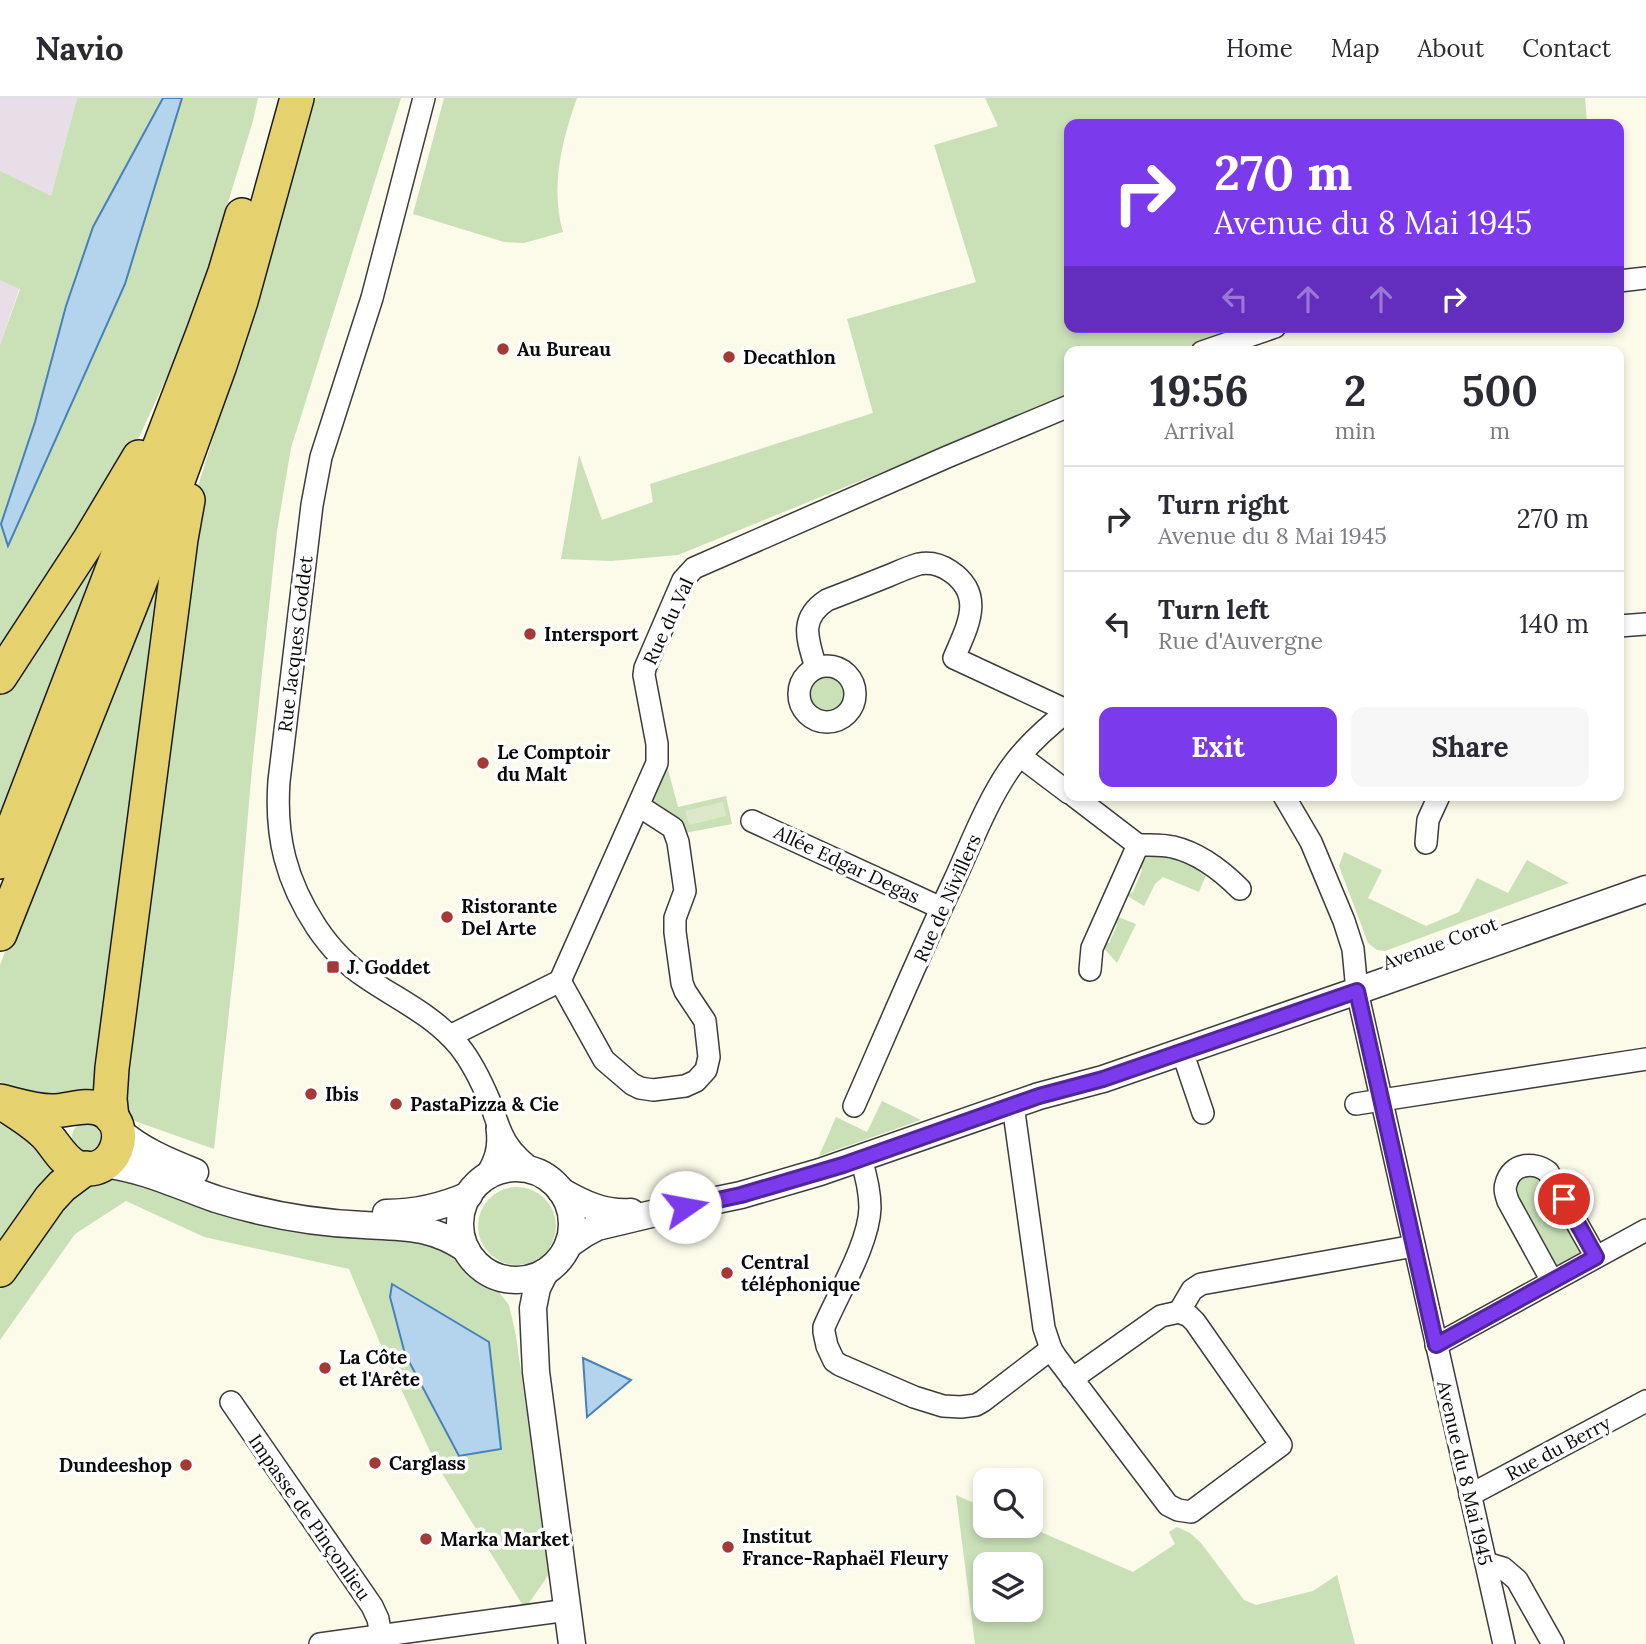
<!DOCTYPE html>
<html lang="en">
<head>
<meta charset="utf-8">
<style>
  :root { --surface:#fff; --page:#f7f7f7; --text:#2b2b33; --muted:#7c7c81; --line:#e1e1e2; --accent:#7c3aed }
  body { margin:0; font-family:Lora,serif; background:var(--page); color:var(--text); height:100vh; display:flex; flex-direction:column; font-size:26px; white-space:nowrap }
  * { box-sizing:border-box; margin:0 }
  p { font-size:23px; color:var(--muted) }
  .icon { flex:none; width:38px; height:38px; fill:none; stroke:currentColor; stroke-width:2; stroke-linecap:round; stroke-linejoin:round }
  .map { position:relative; flex:1; overflow:hidden }
  .side { position:absolute; left:1064px; top:248px; width:560px; height:455px; display:flex; flex-direction:column; background:var(--surface); border-radius:14px; box-shadow:0 4px 10px #0003 }
  .side>* { flex:none }
  .hud { position:absolute; left:1064px; top:21px; width:560px; height:214px; border-radius:14px; box-shadow:0 4px 10px #0003; background:#7c3aed; color:#fff; overflow:hidden }
  .tools { position:absolute; left:973px; top:1370px; display:grid; gap:14px }
  .tools a { display:grid; place-items:center; width:70px; height:70px; border-radius:14px; background:var(--surface); box-shadow:0 4px 10px #0003; font-size:35px }
  .pin { position:absolute; display:grid; place-items:center; width:60px; height:60px; color:#fff; margin:-30px; border:4px solid #fff; border-radius:50%; box-shadow:0 2px 7px #0007 }
  .me { position:absolute; width:77px; margin:-38px; rotate:78deg; stroke-linejoin:round; filter:drop-shadow(0 0 5px #0008) }
  .turn { display:flex; align-items:center; gap:24px; height:147px; padding:0 35px; font-size:32px }
  .turn .icon { width:91px; height:91px; stroke-width:2.5 }
  .turn b { display:block; font-size:49px; line-height:60px }
  .lanes { display:flex; align-items:center; height:66px; padding:0 35px; background:#0003; justify-content:center; gap:35px; direction:ltr }
  .lanes .off { opacity:.35 }
  .eta { display:flex; justify-content:space-evenly; align-items:center; height:119px; text-align:center }
  .eta b { font-size:42px; font-weight:800; line-height:49px }
  .cta { display:flex; gap:14px; margin-top:auto; padding:14px 35px }
  .cta a { flex:1; height:80px; border-radius:14px; background:var(--accent); color:#fff; font-size:28px; font-weight:800; line-height:80px; text-align:center }
  .cta a+a { background:var(--page); color:var(--text) }
  ul { padding:0; list-style:none }
  li { display:flex; align-items:center; gap:21px; height:105px; padding:0 35px; border-top:2px solid var(--line) }
  li div { flex:1 }
  li b { display:block; font-size:26px }
  li em { font-style:normal }
  header { display:flex; align-items:center; gap:42px; box-sizing:border-box; height:98px; padding:0 35px; background:var(--surface); border-bottom:2px solid var(--line) }
  header strong { font-size:33px }
  nav { display:flex; gap:38px; margin-inline-start:auto; font-size:24px }
  .map>svg:first-child { display:block }
</style>
</head>
<body>
<header>
<strong>Navio</strong>
<nav><a>Home</a><a>Map</a><a>About</a><a>Contact</a></nav>
</header>
<div class="map">
<svg width="1646" height="1546" viewBox="0 0 1646 1546">
  <rect width="100%" height="100%" fill="#fcfae9"/>
  <polygon fill="#e7dee8" points="0,0 77,0 51,98 0,247"/>
  <g fill="#cae1b8" fill-rule="evenodd">
    <polygon points="77,0 258,0 253,23 198,202 172,268 135,348 0,564 0,247 20,191 0,182 0,73 51,98"/>
    <polygon points="308,0 401,0 291,350 277,433 252,670 238,832 214,1051 126,1020 119,989 194,401 256,202"/>
    <path d="M 444,0 L 577,0 C 562,42 550,89 563,134 L 524,145 L 504,144 L 413,116 Z"/>
    <polygon points="985,0 1585,0 1587,25 1566,26 1069,26 1069,229 1237,229 1177,254 1069,254 1069,298 678,457 611,463 561,461 579,357 602,422 653,404 650,386 873,315 847,221 976,184 934,47 998,28"/>
    <polygon points="176,412 101,994 37,999 0,984 0,867"/>
    <polygon points="124,416 0,733 0,592"/>
    <circle cx="827" cy="597" r="18"/>
    <polygon points="666,664 678,709 726,698 732,726 685,735 671,719 653,704 651,697"/>
    <polygon points="1344,754 1382,772 1368,800 1426,828 1459,814 1477,780 1508,795 1527,762 1569,785 1385,853 1377,852 1368,845 1339,768"/>
    <polygon points="1145,758 1174,758 1208,772 1199,794 1163,779 1155,786 1144,808 1126,797 1133,794 1142,772 1138,765"/>
    <polygon points="1113,817 1136,826 1117,865 1101,847 1109,845 1117,827"/>
    <polygon points="882,1003 921,1022 819,1058 836,1019 867,1034"/>
    <circle cx="87" cy="1039" r="15"/>
    <polygon points="0,1026 33,1041 64,1075 0,1162"/>
    <polygon points="126,1075 419,1137 463,1163 479,1180 495,1189 509,1207 516,1238 549,1476 525,1511 435,1364 383,1252 349,1171 204,1139 126,1103 75,1136 0,1242 0,1191 60,1103 75,1088"/>
    <path d="M 1531,1075 L 1542,1078 L 1584,1156 L 1555,1170 L 1515,1096 C 1515,1083 1520,1080 1531,1075 Z"/>
    <circle cx="517" cy="1128" r="39"/>
    <path d="M 956,1397 L 985,1410 L 985,1428 L 1027,1428 L 1133,1474 L 1175,1446 L 1169,1434 L 1177,1429 L 1190,1435 L 1201,1445 L 1244,1502 L 1256,1507 L 1313,1493 L 1337,1477 L 1355,1546 L 975,1546 ZM 985,1466 L 1031,1466 L 1031,1512 L 985,1512 Z"/>
  </g>
  <polygon fill="#dbe9c8" points="723,704 726,718 689,727 685,713"/>
  <g fill="#b4d3ec" stroke="#4682b9" stroke-width="2">
    <polygon points="163,0 182,0 125,186 8,448 1,426 35,324 66,208 93,129"/>
    <polygon points="392,1186 489,1244 501,1351 459,1358 405,1256 390,1199"/>
    <polygon points="583,1260 631,1282 587,1319"/>
  </g>
  <g fill="none" stroke-linecap="round" stroke-linejoin="round">
    <g stroke="#3c3c3c" stroke-width="24">
      <g id="minor">
        <path d="M 424,0 L 372,200 L 321,359 L 312,407 L 279,683 C 275,739 286,783 317,830 C 330,849 345,866 365,879 C 398,902 432,916 459,948 C 472,964 482,985 490,1004 C 495,1017 498,1031 506,1044 C 513,1056 524,1065 535,1074"/>
        <polyline points="1619,183 1646,180"/>
        <polyline points="1202,254 1275,229"/>
        <polyline points="1619,528 1646,526"/>
        <circle cx="827" cy="596" r="28"/>
        <path d="M 816,570 C 808,542 798,521 827,502 C 848,494 868,486 888,478 C 898,474 908,469 919,466 C 930,464 941,467 950,473 C 986,497 967,529 954,560 L 1068,613"/>
        <polyline points="1020,658 1069,695"/>
        <polyline points="1074,698 1138,747 1092,850 1090,872"/>
        <polyline points="1284,698 1311,744 1344,823 1353,851 1357,893 1504,1546"/>
        <polyline points="752,723 941,810"/>
        <polyline points="1426,745 1428,722 1439,698"/>
        <path d="M 1138,747 C 1149,747 1162,746 1173,749 C 1199,755 1221,772 1240,791"/>
        <polyline points="560,883 604,962 632,986 640,990 653,992 685,988 696,983 706,972 709,959 705,923 685,893 682,885 675,834 675,820 685,793 678,744 673,730 639,708"/>
        <polyline points="450,938 560,883 657,665 657,646 644,577 645,570 683,482 694,470 947,359 1069,308"/>
        <polyline points="1182,953 1203,1015"/>
        <polyline points="1356,1006 1646,961"/>
        <polyline points="1013,1007 1044,1230 1051,1251 1056,1259 1168,1407 1178,1412 1191,1414 1281,1347 1195,1224 1189,1218 1179,1214 1161,1218 1072,1281"/>
        <path d="M 854,1008 C 887,933 919,857 954,783 C 971,746 986,706 1009,672 C 1025,649 1047,629 1069,612"/>
        <path d="M 861,1061 C 866,1077 870,1093 870,1110 C 869,1145 838,1196 824,1229 L 824,1234 L 827,1248 L 834,1263 L 840,1267 L 914,1299 L 943,1308 L 961,1309 L 976,1307 L 983,1303 L 1051,1251"/>
        <path d="M 484,1081 C 495,1064 500,1050 497,1030"/>
        <path d="M 1552,1183 L 1508,1103 C 1506,1097 1504,1091 1506,1086 C 1511,1065 1534,1063 1548,1074 L 1596,1159"/>
        <polyline points="1179,1214 1192,1192 1201,1186 1414,1148"/>
        <polyline points="1436,1247 1646,1132"/>
        <polyline points="231,1304 372,1508 378,1521 381,1538"/>
        <polyline points="1470,1397 1646,1303"/>
        <polyline points="1486,1465 1503,1470 1517,1482 1553,1546"/>
        <polyline points="320,1546 568,1512"/>
      </g>
    </g>
    <g stroke="#3c3c3c" stroke-width="29">
      <g id="tertiary">
        <path d="M 118,1032 C 141,1052 167,1063 195,1074"/>
        <path d="M 104,1066 C 144,1071 179,1088 216,1101 C 264,1116 314,1125 364,1127 C 405,1130 430,1127 466,1151"/>
        <circle cx="516" cy="1126" r="56"/>
        <path d="M 561,1093 C 584,1106 604,1116 631,1114"/>
        <path d="M 386,1115 C 416,1115 442,1109 469,1097"/>
        <polyline points="568,1147 584,1136 597,1129 664,1113 741,1097 820,1074 1039,998 1103,981 1357,893 1646,791"/>
        <polyline points="545,1174 537,1190 533,1210 536,1274 572,1546"/>
      </g>
    </g>
    <g stroke="#1a1a1a" stroke-width="36">
      <g id="primary">
        <polyline points="0,579 90,441 139,359"/>
        <polyline points="0,764 203,235 225,174 242,117"/>
        <polyline points="0,836 154,449 220,267 241,203 297,0"/>
        <path d="M 0,1003 C 17,1007 34,1013 52,1013 C 68,1013 85,1005 100,1011 C 136,1026 115,1082 77,1069 C 62,1063 55,1045 44,1035 C 31,1023 15,1013 0,1004"/>
        <polyline points="112,1020 110,1001 112,970 181,441 188,402"/>
        <polyline points="0,1172 50,1101 62,1088 86,1070"/>
      </g>
    </g>
    <use href="#minor" stroke="#fff" stroke-width="21"/>
    <use href="#tertiary" stroke="#fff" stroke-width="26"/>
    <use href="#primary" stroke="#e5d26f" stroke-width="33"/>
  </g>
  <g fill="none" stroke-linecap="round" stroke-linejoin="round">
    <g stroke="#51269a" stroke-width="18">
      <polyline id="route" points="685,1109 741,1097 843,1067 1039,998 1103,981 1357,893 1436,1247 1596,1159 1564,1101"/>
    </g>
    <use href="#route" stroke="#7c3aed" stroke-width="12"/>
  </g>
  <g fill="#a53936" stroke="#fff" stroke-width="2.5">
    <circle cx="503" cy="251" r="7"/>
    <circle cx="729" cy="259" r="7"/>
    <circle cx="530" cy="536" r="7"/>
    <circle cx="483" cy="665" r="7"/>
    <circle cx="447" cy="819" r="7"/>
    <rect x="326" y="862" width="14" height="14" rx="3.5"/>
    <circle cx="311" cy="996" r="7"/>
    <circle cx="396" cy="1006" r="7"/>
    <circle cx="727" cy="1175" r="7"/>
    <circle cx="325" cy="1270" r="7"/>
    <circle cx="375" cy="1365" r="7"/>
    <circle cx="186" cy="1367" r="7"/>
    <circle cx="426" cy="1441" r="7"/>
    <circle cx="728" cy="1449" r="7"/>
  </g>
  <g text-anchor="middle" stroke-width="7" stroke-linejoin="round" paint-order="stroke">
    <g font-size="19" font-weight="bold" fill="#090909" stroke="#fff" text-anchor="start">
      <text x="517" y="258">Au Bureau</text>
      <text x="743" y="266">Decathlon</text>
      <text x="544" y="543">Intersport</text>
      <text x="497" y="661">Le Comptoir<tspan x="497" dy="22">du Malt</tspan></text>
      <text x="461" y="815">Ristorante<tspan x="461" dy="22">Del Arte</tspan></text>
      <text x="347" y="876">J. Goddet</text>
      <text x="325" y="1003">Ibis</text>
      <text x="410" y="1013">PastaPizza &amp; Cie</text>
      <text x="741" y="1171">Central<tspan x="741" dy="22">téléphonique</tspan></text>
      <text x="339" y="1266">La Côte<tspan x="339" dy="22">et l'Arête</tspan></text>
      <text x="389" y="1372">Carglass</text>
      <text x="172" y="1374" text-anchor="end">Dundeeshop</text>
      <text x="742" y="1445">Institut<tspan x="742" dy="22">France-Raphaël Fleury</tspan></text>
      <text x="440" y="1448">Marka Market</text>
    </g>
    <g font-size="19" fill="#090909" stroke="#fff">
      <text transform="translate(668 523) rotate(-65)" y="7">Rue du Val</text>
      <text transform="translate(295 546) rotate(-83)" y="7">Rue Jacques Goddet</text>
      <text transform="translate(847 766) rotate(25)" y="7">Allée Edgar Degas</text>
      <text transform="translate(947 800) rotate(-66)" y="7">Rue de Nivillers</text>
      <text transform="translate(1440 845) rotate(-20)" y="7">Avenue Corot</text>
      <text transform="translate(1558 1350) rotate(-28)" y="7">Rue du Berry</text>
      <text transform="translate(1465 1375) rotate(77)" y="7">Avenue du 8 Mai 1945</text>
      <text transform="translate(310 1419) rotate(55)" y="7">Impasse de Pinçonlieu</text>
    </g>
  </g>
</svg>
<div class="tools">
<a><svg class="icon" aria-label="search" viewBox="0 0 24 24"><circle cx="10" cy="10" r="6"/><path d="M15 15l6 6"/></svg></a>
<a><svg class="icon" aria-label="layers" viewBox="0 0 24 24"><path d="M12 4l9 5-9 5-9-5zM3 14l9 5 9-5"/></svg></a>
</div>
<div class="pin" style="left:1564px;top:1101px;background:#d93025"><svg class="icon" aria-label="arrive" viewBox="0 0 24 24"><path d="M6 21V4h12l-3 4 3 4H6"/></svg></div>
<svg class="me" style="left:685px;top:1109px" viewBox="-20 -20 40 40"><circle r="19" fill="#fff"/><path d="M0-13L10 11 0 6-10 11z" fill="#7c3aed"/></svg>
<div class="hud">
<div class="turn"><svg class="icon" aria-label="right" viewBox="0 0 24 24"><path d="M7 20v-9h11M14 6l5 5-5 5"/></svg><div><b>270 m</b>Avenue du 8 Mai 1945</div></div>
<div class="lanes"><svg class="icon off" aria-label="left" viewBox="0 0 24 24"><path d="M17 20v-9H6M10 6l-5 5 5 5"/></svg><svg class="icon off" aria-label="ahead" viewBox="0 0 24 24"><path d="M12 20V5M6 11l6-6 6 6"/></svg><svg class="icon off" aria-label="ahead" viewBox="0 0 24 24"><path d="M12 20V5M6 11l6-6 6 6"/></svg><svg class="icon" aria-label="right" viewBox="0 0 24 24"><path d="M7 20v-9h11M14 6l5 5-5 5"/></svg></div>
</div>
<section class="side">
<div class="eta">
<div><b>19:56</b><p>Arrival</p></div>
<div><b>2</b><p>min</p></div>
<div><b>500</b><p>m</p></div>
</div>
<ul>
<li><svg class="icon" aria-label="right" viewBox="0 0 24 24"><path d="M7 20v-9h11M14 6l5 5-5 5"/></svg><div><b>Turn right</b><p>Avenue du 8 Mai 1945</p></div><em>270 m</em></li>
<li><svg class="icon" aria-label="left" viewBox="0 0 24 24"><path d="M17 20v-9H6M10 6l-5 5 5 5"/></svg><div><b>Turn left</b><p>Rue d'Auvergne</p></div><em>140 m</em></li>
</ul>
<div class="cta"><a>Exit</a><a>Share</a></div>
</section>
</div>
</body>
</html>
